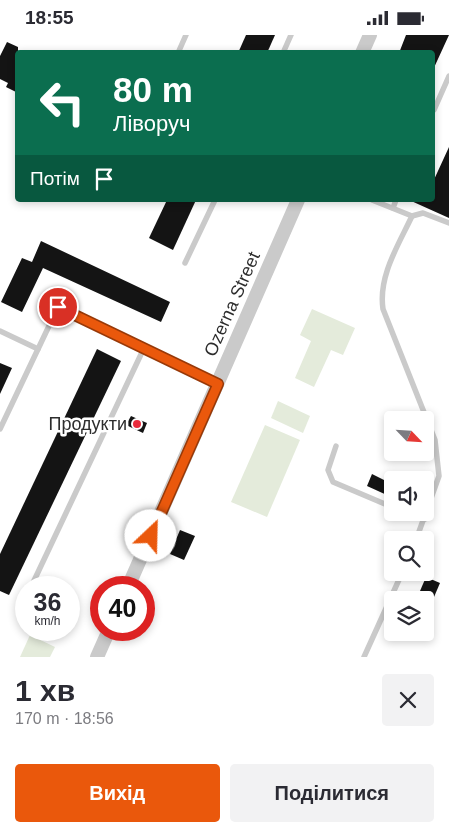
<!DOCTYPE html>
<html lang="uk">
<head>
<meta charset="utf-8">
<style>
  :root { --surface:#fff; --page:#f2f2f3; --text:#2b2b33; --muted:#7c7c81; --accent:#ea580c }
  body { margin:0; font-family:Arial,sans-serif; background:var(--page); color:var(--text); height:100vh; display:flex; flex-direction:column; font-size:19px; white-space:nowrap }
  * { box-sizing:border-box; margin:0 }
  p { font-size:16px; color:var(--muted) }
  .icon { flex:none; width:28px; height:28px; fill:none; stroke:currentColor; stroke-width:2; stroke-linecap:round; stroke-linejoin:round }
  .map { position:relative; height:622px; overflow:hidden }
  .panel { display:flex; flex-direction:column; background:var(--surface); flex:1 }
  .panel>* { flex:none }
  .guide { position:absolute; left:15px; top:15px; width:420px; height:152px; border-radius:5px; box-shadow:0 2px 8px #0003; background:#0b6e4f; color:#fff; overflow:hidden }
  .needle { width:32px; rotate:115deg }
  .buttons { position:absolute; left:384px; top:376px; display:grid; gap:10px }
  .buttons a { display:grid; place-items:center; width:50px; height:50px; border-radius:5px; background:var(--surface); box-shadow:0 2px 8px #0003; font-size:25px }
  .speed { position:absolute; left:15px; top:541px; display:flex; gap:10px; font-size:25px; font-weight:700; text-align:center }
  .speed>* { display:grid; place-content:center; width:65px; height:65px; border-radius:50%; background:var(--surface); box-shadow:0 2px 8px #0003; line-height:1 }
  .speed small { font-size:12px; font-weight:400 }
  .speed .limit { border:8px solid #d22; background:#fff; color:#111 }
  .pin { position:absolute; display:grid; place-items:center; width:42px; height:42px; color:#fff; margin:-21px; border:2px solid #fff; border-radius:50%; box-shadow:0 1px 5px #0007 }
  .me { position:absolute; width:55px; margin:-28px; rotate:24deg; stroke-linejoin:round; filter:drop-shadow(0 0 4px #0008) }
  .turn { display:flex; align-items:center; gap:18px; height:105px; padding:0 15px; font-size:22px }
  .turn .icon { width:65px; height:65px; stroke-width:2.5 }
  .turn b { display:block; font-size:35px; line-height:42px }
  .then { display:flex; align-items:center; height:48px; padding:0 15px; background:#0003; gap:10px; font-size:19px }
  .round { display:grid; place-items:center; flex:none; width:52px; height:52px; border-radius:5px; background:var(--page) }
  .head { display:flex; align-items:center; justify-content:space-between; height:85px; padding:0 15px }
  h1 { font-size:30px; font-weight:800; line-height:38px }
  .button { display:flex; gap:10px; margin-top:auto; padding:10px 15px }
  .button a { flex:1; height:58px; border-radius:5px; background:var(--accent); color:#fff; font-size:20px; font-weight:800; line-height:58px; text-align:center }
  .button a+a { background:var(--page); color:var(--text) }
  .status { display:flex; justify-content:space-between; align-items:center; height:35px; padding:0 25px; background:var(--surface); direction:ltr }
  .status svg { height:14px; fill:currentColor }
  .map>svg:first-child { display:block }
</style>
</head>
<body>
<div class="status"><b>18:55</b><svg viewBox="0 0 49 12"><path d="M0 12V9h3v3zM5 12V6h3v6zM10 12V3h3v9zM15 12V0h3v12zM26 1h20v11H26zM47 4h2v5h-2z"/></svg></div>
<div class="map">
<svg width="449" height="622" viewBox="0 0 449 622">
  <rect width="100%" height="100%" fill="#fff"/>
  <g fill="#e4ebdb">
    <polygon points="312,274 355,293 343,320 331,315 314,352 295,343 311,306 300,300"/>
    <polygon points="278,366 310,381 303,398 271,383"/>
    <polygon points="265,390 300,405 267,482 231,467"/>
    <polygon points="30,600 55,612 50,622 20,622"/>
  </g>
  <g fill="#141414">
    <polygon points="246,0 275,0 267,18 238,18"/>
    <polygon points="406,0 449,0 432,37 432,18 399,18"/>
    <polygon points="7,7 18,12 18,58 6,52 8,48 0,44 0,21"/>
    <polygon points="449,112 449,183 409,165 432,165 432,149"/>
    <polygon points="167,165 196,165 173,215 149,203"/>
    <polygon points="41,206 170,267 161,287 43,233 22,277 1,267 22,223 32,227"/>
    <polygon points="97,314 121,326 9,560 0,556 0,519"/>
    <polygon points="0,328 12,333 0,359"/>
    <polygon points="131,381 147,388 143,398 126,390"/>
    <polygon points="372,439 392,449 389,461 367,451"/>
    <polygon points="180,495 195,501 184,525 170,519"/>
    <polygon points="426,542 440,548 434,562 420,556"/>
  </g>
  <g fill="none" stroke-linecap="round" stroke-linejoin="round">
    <g stroke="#cacaca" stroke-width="5.5">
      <polyline points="178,18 186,0"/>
      <polyline points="283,18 291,0"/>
      <polyline points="434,75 449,41"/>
      <polyline points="372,165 412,181 423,178 449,188"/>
      <polyline points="393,173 396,165"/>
      <path d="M 412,181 C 399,209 378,241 383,274 L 435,405 L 439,441 L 416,505"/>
      <polyline points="185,228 215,165"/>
      <polyline points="0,296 38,314"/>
      <polyline points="0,394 58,272 218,349"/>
      <polyline points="336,411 328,435 333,447 392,472"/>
      <polyline points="407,478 425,484"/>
      <polyline points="31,552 144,313"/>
      <polyline points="23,571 26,564"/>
      <polyline points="364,622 402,538"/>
    </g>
    <g stroke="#cacaca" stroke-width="14">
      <polyline points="362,18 370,0"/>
      <polyline points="128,552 298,165"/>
      <polyline points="97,622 109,595"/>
    </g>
  </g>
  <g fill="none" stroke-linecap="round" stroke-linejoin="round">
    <g stroke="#983908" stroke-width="12">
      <polyline id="route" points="58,272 218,349 151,501"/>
    </g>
    <use href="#route" stroke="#ea580c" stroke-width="9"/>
  </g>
  <circle fill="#e92b3c" stroke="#fff" stroke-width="2" cx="137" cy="389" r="5"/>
  <g text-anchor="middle" stroke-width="5" stroke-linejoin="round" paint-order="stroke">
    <g font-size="18" fill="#2d2d2d" stroke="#fff">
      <text transform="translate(232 269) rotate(-66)" y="6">Ozerna Street</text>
    </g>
    <g font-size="18" fill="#2d2d2d" stroke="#fff" text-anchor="end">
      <text x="127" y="395">Продукти</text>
    </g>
  </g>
</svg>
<div class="buttons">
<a><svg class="needle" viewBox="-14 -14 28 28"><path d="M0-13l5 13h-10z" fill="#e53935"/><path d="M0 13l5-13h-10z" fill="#7c7c81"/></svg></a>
<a><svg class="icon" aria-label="sound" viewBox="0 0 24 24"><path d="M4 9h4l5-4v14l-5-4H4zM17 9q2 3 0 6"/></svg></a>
<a><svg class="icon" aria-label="search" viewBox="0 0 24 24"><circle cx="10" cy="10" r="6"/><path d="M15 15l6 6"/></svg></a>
<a><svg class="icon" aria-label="layers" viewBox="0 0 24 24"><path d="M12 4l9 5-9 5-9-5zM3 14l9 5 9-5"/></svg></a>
</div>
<div class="speed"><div>36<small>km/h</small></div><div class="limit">40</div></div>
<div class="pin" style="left:58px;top:272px;background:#d93025"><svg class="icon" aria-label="arrive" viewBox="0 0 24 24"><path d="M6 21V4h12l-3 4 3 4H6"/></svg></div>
<svg class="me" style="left:151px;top:501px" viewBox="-20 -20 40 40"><circle r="19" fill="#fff"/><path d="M0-13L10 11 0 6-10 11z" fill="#ea580c"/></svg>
<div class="guide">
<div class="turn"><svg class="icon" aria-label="left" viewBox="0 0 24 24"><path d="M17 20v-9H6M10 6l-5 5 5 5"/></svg><div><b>80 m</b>Ліворуч</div></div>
<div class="then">Потім<svg class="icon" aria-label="arrive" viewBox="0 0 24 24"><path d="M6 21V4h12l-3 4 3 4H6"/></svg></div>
</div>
</div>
<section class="panel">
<div class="head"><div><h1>1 хв</h1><p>170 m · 18:56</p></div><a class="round"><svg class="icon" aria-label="close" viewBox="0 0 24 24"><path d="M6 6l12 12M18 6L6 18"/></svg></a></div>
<div class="button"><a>Вихід</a><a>Поділитися</a></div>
</section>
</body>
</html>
